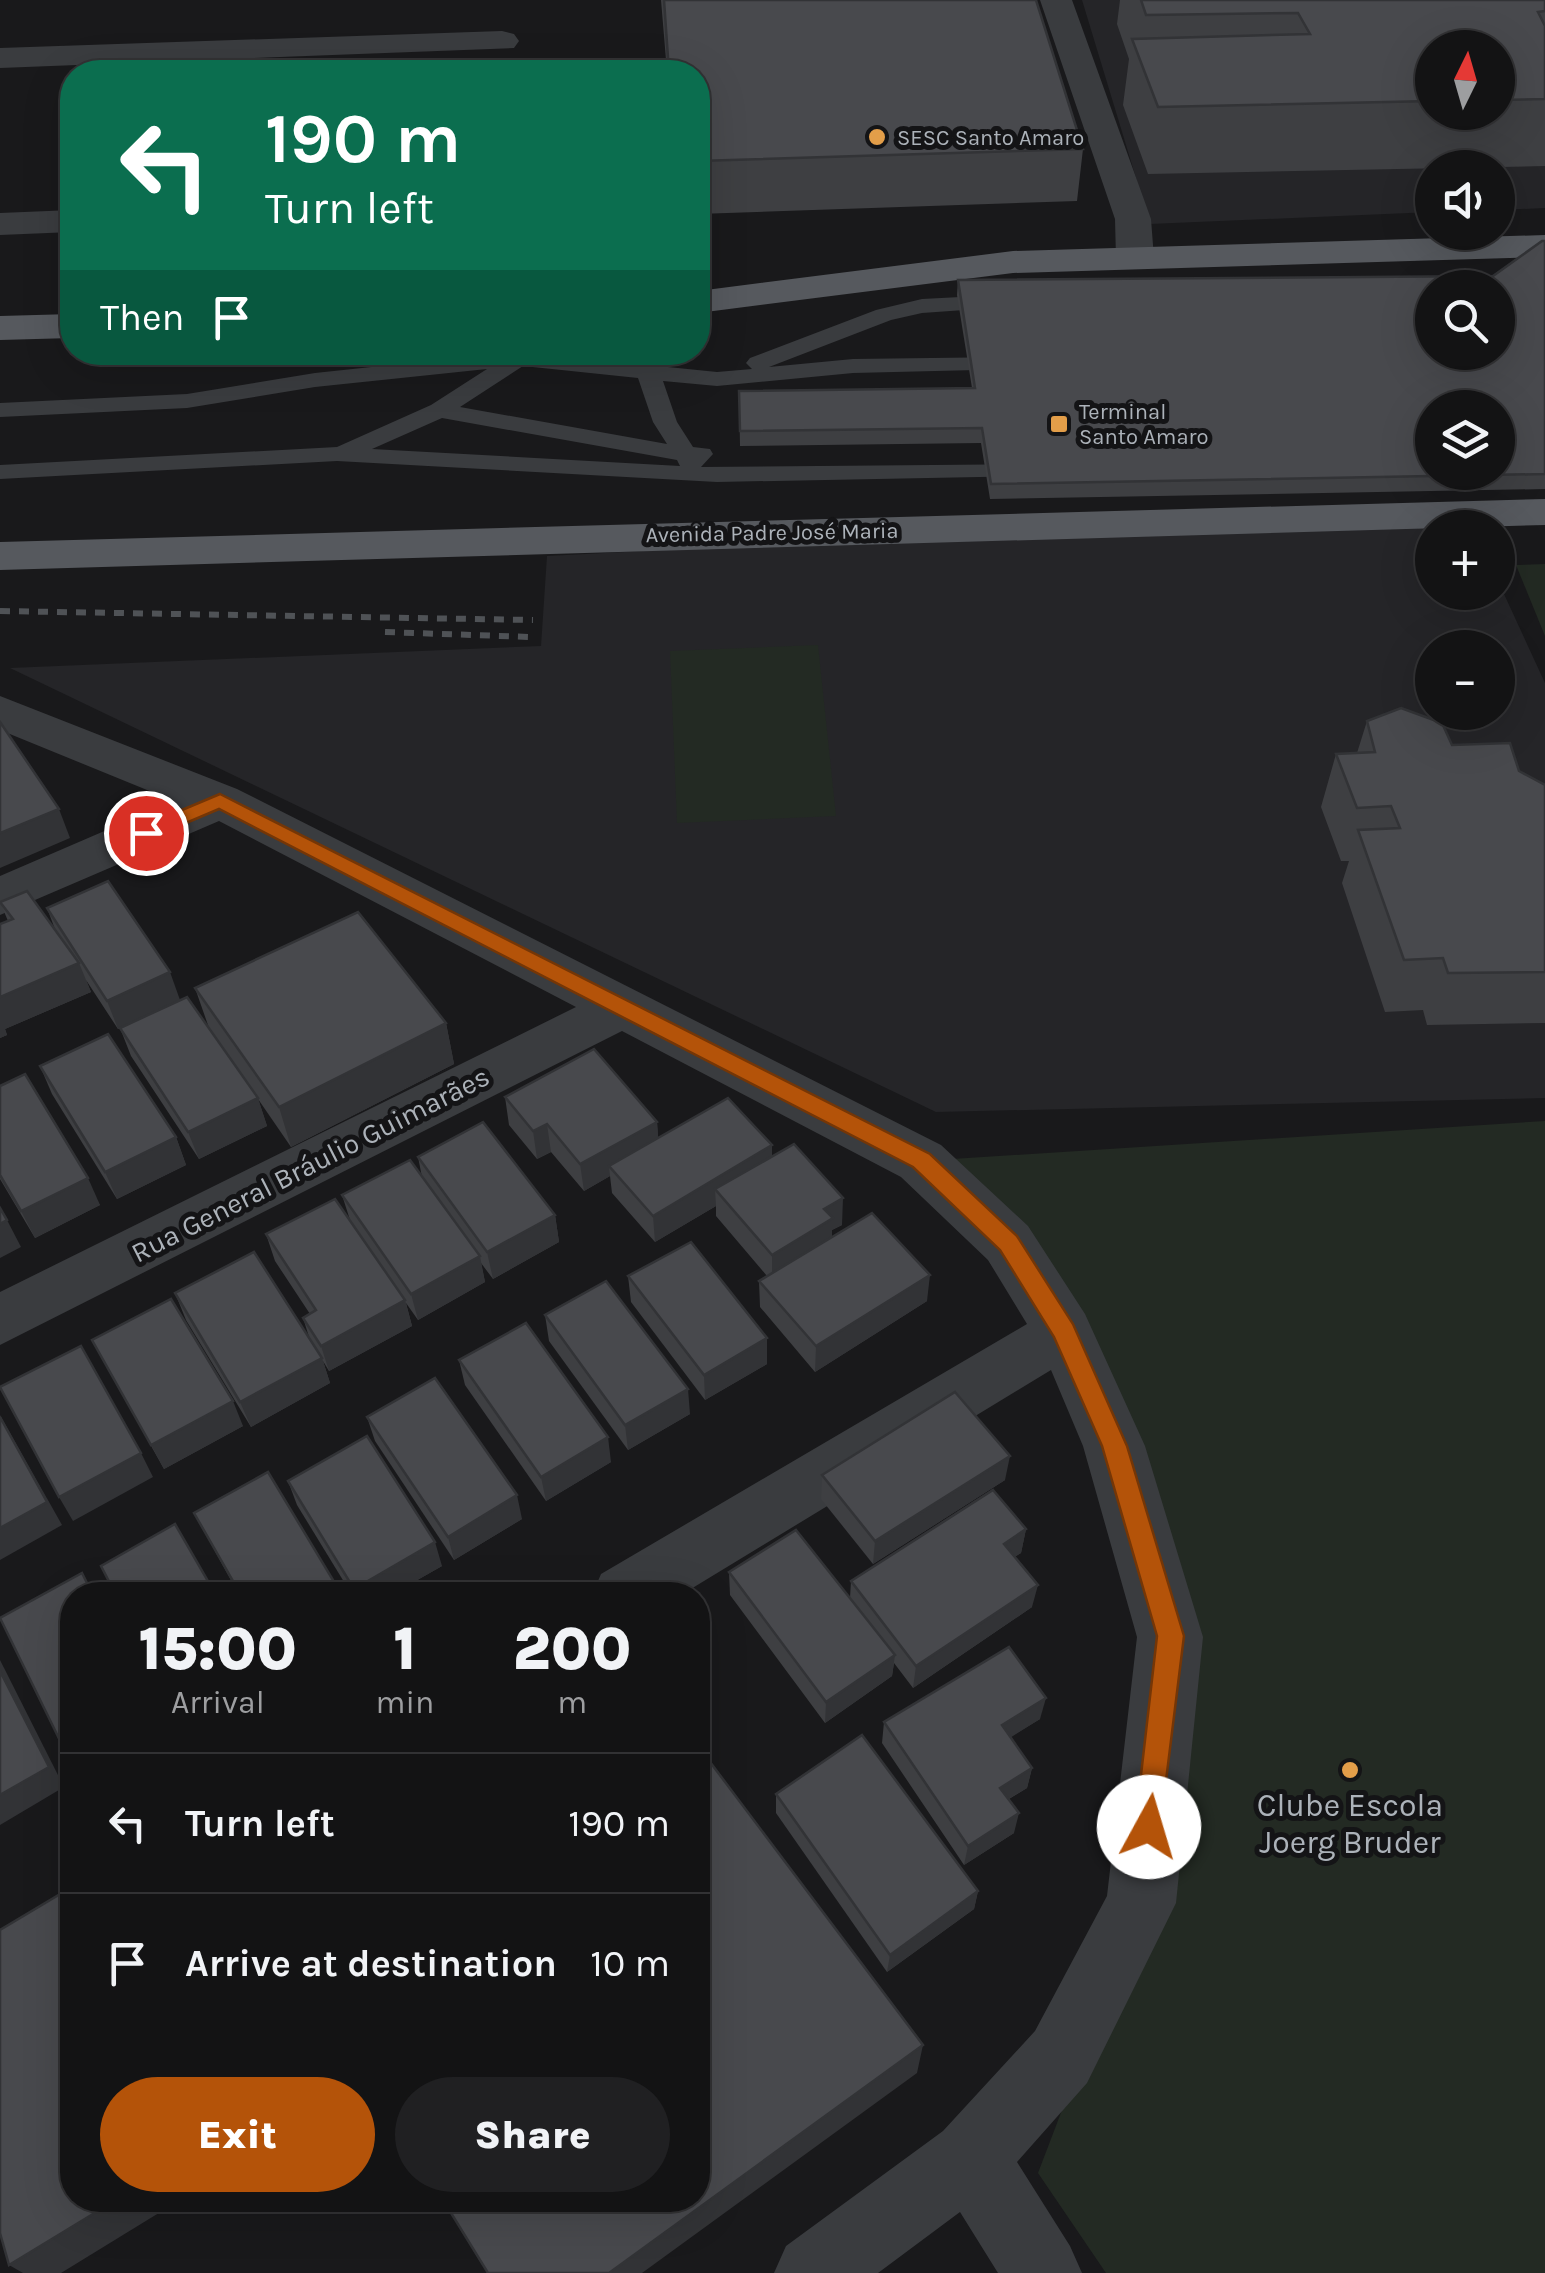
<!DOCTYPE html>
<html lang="en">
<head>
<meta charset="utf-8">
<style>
  :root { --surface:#131314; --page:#202022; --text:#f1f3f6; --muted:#9d9ea0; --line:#323234; --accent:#b45309 }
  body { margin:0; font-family:Karla,sans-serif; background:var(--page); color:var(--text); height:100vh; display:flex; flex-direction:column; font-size:38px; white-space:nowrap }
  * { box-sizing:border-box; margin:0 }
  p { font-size:32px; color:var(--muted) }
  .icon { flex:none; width:55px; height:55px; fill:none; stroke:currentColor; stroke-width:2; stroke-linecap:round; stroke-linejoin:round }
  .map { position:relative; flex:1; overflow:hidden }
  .details { position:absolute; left:60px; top:1582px; width:650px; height:630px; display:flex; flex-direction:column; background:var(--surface); border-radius:40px; box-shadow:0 10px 40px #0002,0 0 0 2px var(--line) }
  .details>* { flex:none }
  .hud { position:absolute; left:60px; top:60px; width:650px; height:305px; border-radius:40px; box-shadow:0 10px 40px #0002,0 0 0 2px var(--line); background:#0b6e4f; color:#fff; overflow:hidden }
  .needle { width:65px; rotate:5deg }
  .controls { position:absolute; left:1415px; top:30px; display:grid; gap:20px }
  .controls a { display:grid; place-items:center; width:100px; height:100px; border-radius:50%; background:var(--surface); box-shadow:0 10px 40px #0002,0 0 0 2px var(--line); font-size:50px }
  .pin { position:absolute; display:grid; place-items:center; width:85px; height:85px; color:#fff; margin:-42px; border:5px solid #fff; border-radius:50%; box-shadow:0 2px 10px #0007 }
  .me { position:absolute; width:110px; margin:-55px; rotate:6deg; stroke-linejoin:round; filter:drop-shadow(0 0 8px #0008) }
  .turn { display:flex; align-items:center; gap:35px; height:210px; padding:0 40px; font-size:45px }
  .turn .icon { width:130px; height:130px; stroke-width:2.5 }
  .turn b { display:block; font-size:70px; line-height:85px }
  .then { display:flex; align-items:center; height:95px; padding:0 40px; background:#0003; gap:20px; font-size:38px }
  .eta { display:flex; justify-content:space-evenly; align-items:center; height:170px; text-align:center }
  .eta b { font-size:60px; font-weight:800; line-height:70px }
  .primary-button { display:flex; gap:20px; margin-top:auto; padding:20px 40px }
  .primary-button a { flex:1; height:115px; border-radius:60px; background:var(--accent); color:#fff; font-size:40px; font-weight:800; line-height:115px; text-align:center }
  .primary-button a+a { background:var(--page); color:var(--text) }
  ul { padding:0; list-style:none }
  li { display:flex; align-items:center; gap:30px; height:140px; padding:0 40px; border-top:2px solid var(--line) }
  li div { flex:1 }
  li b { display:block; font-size:38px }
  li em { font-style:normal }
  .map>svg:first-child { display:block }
</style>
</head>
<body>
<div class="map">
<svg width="1545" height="2273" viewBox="0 0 1545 2273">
  <rect width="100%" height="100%" fill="#19191b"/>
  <g fill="#252528" fill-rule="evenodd">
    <path d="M 1082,0 L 1545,0 L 1545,208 L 1498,210 L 1498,168 L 1432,168 L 1432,212 L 1150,224 ZM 1432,48 L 1498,48 L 1498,112 L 1432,112 Z"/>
    <path d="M 1469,520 L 1473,527 L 1432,528 L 1432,592 L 1498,592 L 1498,581 L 1545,683 L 1545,1098 L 936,1112 L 10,668 L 541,646 L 547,556 L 872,539 ZM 1432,648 L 1498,648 L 1498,712 L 1432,712 Z"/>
  </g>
  <g fill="#232a23">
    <polygon points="1545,564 1545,636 1516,565"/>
    <polygon points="818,645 836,816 677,823 670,651"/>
    <polygon points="1545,1121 1545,2273 1106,2273 1038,2173 1141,1903 1170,1637 1114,1446 921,1161"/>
  </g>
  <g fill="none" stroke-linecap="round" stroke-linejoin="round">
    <path fill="#3a3c3f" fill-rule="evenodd" d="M 999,295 L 1007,297 L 1010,302 L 1007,307 L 922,313 L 891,320 L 769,367 L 853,359 L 1011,357 L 1019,359 L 1023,364 L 1019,369 L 853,373 L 717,386 L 663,381 L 677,422 L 693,447 L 710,449 L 713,454 L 701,467 L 1038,464 L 1041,469 L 1038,474 L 1029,476 L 717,482 L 337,461 L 0,479 L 0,465 L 337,447 L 431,405 L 487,369 L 315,387 L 187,408 L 0,417 L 0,403 L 187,394 L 315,373 L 513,352 L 634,364 L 631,352 L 653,352 L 658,366 L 717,372 L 752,369 L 746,363 L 750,358 L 876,310 L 922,299 ZM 523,366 L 638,378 L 653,422 L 667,444 L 460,407 ZM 442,418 L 677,460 L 680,466 L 372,449 Z"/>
    <g fill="#3a3c3f" fill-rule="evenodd">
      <polygon points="1040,0 1072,0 1151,219 1154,258 1148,266 1135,269 1122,266 1116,258 1115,219"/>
      <polygon points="502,31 514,34 519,41 514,48 0,68 0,48"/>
      <polygon points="72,210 72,232 0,235 0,213"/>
      <polygon points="0,696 237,789 941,1145 1028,1226 1085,1314 1145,1446 1203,1637 1176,1903 1087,2083 1017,2162 1070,2246 1082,2273 998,2273 960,2212 878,2273 774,2273 786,2246 943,2131 1035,2031 1107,1896 1137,1637 1083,1446 1051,1370 681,1595 592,1595 601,1574 1027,1324 988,1260 901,1177 622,1031 0,1345 0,1292 576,1007 219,821 0,915 0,876 174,801 0,730"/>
    </g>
    <g fill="#56595e" fill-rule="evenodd">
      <polygon points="1545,235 1545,257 1013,273 698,313 698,291 1013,251"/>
      <polygon points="72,314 72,338 0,340 0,316"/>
      <polygon points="1545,499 1545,525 0,570 0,542"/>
    </g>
    <g stroke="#4f5256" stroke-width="6" stroke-dasharray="10 9" stroke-linecap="butt">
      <polyline points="0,611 533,620"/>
      <polyline points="385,632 531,637"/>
    </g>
  </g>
  <g fill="#3e3f42" fill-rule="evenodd">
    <polygon points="661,0 1036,0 1083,149 1077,201 698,214 698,72 667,72"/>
    <path d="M 1120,0 L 1545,0 L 1545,166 L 1148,174 L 1123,105 L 1129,59 L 1117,24 ZM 1432,48 L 1498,48 L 1498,112 L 1432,112 Z"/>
    <polygon points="1545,241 1545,489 990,499 981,443 740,446 739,391 972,388 957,295 958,280 1493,276"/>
    <polygon points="1367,721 1452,745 1519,771 1545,785 1545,1023 1427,1025 1423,1010 1385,1012 1342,883 1349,861 1341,861 1321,807 1336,754 1357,753"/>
    <polygon points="0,902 56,932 47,908 179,1000 209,1028 195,988 446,1023 454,1064 291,1147 258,1099 267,1126 199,1159 131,1056 120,1028 132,1023 118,1029 86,980 91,992 5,1029 7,1035 0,1038 0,924 8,921"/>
    <polygon points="40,1066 176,1137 186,1165 117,1199 52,1094"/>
    <polygon points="0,1086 100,1205 35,1238 0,1179"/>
    <polygon points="505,1097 657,1122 658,1138 772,1157 842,1225 832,1230 832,1237 927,1301 815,1372 760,1307 759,1281 767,1276 716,1216 716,1206 655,1242 612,1193 610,1176 584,1191 551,1152 537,1159 509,1125"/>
    <polygon points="418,1157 555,1215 559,1242 493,1279 481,1263 485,1282 418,1320 406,1303 412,1326 329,1371 323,1361 330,1383 251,1427 186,1320 175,1293 310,1340 303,1318 310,1314 275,1261 266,1234 350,1220 342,1195 422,1177"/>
    <polygon points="628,1276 767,1338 767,1364 705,1400 631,1302"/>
    <polygon points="545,1315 690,1414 628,1450 549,1341"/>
    <polygon points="92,1340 243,1426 164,1469"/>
    <polygon points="459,1360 611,1462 546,1501 465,1385"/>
    <polygon points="367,1417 522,1519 454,1560 375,1441"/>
    <polygon points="822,1475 1005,1480 873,1564 821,1499"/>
    <polygon points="288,1481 442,1566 391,1595 352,1595 297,1505"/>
    <polygon points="194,1513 342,1595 239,1595"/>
    <polygon points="1026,1529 1021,1553 1014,1557 1032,1607 913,1688 894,1663 892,1676 825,1723 730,1595 729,1572 850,1598 851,1581"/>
    <polygon points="1040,1719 1010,1737 1032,1768 1027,1788 1009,1799 1014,1833 964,1865 882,1743 884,1722"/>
    <polygon points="776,1794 978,1891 974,1909 887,1972 776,1813"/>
  </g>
  <g fill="#323336">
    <polygon points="59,809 70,838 0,868 0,833"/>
    <polygon points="79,963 91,992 5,1029 7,1035 0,1038 0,997"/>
    <polygon points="170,972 180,1000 118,1029 107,1001"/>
    <polygon points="446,1023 454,1064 291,1147 279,1107"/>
    <polygon points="258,1098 267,1126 199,1159 188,1132"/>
    <polygon points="657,1122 659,1149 609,1166 610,1176 584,1191 580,1164"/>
    <polygon points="547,1124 551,1152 537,1159 533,1131"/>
    <polygon points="176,1137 186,1165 117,1199 105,1172"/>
    <polygon points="772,1145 772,1172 715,1189 716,1206 655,1242 653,1216"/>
    <polygon points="88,1178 100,1205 35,1238 21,1211"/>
    <polygon points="843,1198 842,1225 832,1230 832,1245 772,1281 772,1255 824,1209"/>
    <polygon points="555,1215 559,1242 493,1279 487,1252"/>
    <polygon points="7,1220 21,1247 0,1258 0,1224"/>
    <polygon points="480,1256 485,1282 418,1320 411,1294"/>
    <polygon points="930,1275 927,1301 815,1372 816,1346"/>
    <polygon points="405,1300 412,1326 329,1371 321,1346"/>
    <polygon points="767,1338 767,1364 705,1400 704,1375"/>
    <polygon points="322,1358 330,1383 251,1427 240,1402"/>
    <polygon points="688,1389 690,1414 628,1450 625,1425"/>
    <polygon points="233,1401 243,1426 164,1469 151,1445"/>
    <polygon points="0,1415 62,1525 0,1560"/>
    <polygon points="608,1437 611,1462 546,1501 541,1477"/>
    <polygon points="141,1453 153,1477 73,1521 59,1497"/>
    <polygon points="1010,1456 1005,1480 873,1564 875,1541"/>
    <polygon points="517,1495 522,1519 454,1560 448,1537"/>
    <polygon points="1026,1529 1021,1553 999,1567 1004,1544"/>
    <polygon points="435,1542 442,1566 391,1595 356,1595 354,1589"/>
    <polygon points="1038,1585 1032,1607 913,1688 916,1666"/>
    <polygon points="895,1655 892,1676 825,1723 826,1702"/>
    <polygon points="0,1660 64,1787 0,1825"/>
    <polygon points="1046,1698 1040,1719 997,1746 1002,1725"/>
    <polygon points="1032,1768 1027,1788 995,1807 1000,1788"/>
    <polygon points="1019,1813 1014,1833 964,1865 968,1846"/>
    <polygon points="978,1891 974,1909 887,1972 890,1955"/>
    <polygon points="923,2045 917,2073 642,2273 609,2273"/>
    <polygon points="116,2200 180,2200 61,2273 23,2273 9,2265"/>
  </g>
  <g fill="#48494d" stroke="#323336" stroke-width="2.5" fill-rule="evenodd">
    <polygon points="664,0 1036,0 1083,149 698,161 698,72 669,72"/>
    <polygon points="1141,0 1545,0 1545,11 1538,12 1545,26 1545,99 1498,100 1498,48 1432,48 1432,101 1158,107 1132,39 1310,34 1298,13 1146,15"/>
    <path d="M 1542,241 L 1545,241 L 1545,474 L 991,484 L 982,428 L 740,431 L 739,391 L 975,388 L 958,280 L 1493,276 ZM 1432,288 L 1498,288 L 1498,352 L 1432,352 ZM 1432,408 L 1498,408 L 1498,472 L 1432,472 Z"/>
    <polygon points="1401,708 1442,723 1452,745 1510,743 1519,771 1545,785 1545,972 1448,973 1443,958 1404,960 1358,830 1400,828 1391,806 1357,808 1336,754 1375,752 1367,721"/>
    <polygon points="0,722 59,809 0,833"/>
    <polygon points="108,881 170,972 107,1001 47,908"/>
    <polygon points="27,891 79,963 0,997 0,924 13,919 0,902"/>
    <polygon points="358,912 446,1023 279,1107 195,988"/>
    <polygon points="187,997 258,1098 188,1132 120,1028"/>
    <polygon points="108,1034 176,1137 105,1172 40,1066"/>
    <polygon points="594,1049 657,1122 580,1164 547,1124 533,1131 505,1097"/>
    <polygon points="25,1074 88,1178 21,1211 0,1175 0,1086"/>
    <polygon points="728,1098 772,1145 653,1216 609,1166"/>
    <polygon points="483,1122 555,1215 487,1252 418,1157"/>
    <polygon points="794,1144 843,1198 824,1209 833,1218 772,1255 715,1189"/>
    <polygon points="410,1160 480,1256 411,1294 342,1195"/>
    <polygon points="335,1199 405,1300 321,1346 303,1318 316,1310 266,1234"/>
    <polygon points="0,1208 7,1220 0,1224"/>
    <polygon points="872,1213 930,1275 816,1346 759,1281"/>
    <polygon points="691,1242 767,1338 704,1375 628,1276"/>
    <polygon points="254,1252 322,1358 240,1402 175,1293"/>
    <polygon points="606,1281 688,1389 625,1425 545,1315"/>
    <polygon points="171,1299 233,1401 151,1445 92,1340"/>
    <polygon points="526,1323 608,1437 541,1477 459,1360"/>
    <polygon points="81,1346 141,1453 59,1497 0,1387"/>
    <polygon points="435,1378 517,1495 448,1537 367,1417"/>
    <polygon points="955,1392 1010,1456 875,1541 822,1475"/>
    <polygon points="0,1417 47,1502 0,1528"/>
    <polygon points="367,1436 435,1542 354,1589 288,1481"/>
    <polygon points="268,1472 342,1595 241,1595 194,1513"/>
    <polygon points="993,1490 1026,1529 1004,1544 1038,1585 916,1666 851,1581"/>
    <polygon points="175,1524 216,1595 116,1595 101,1566"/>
    <polygon points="796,1530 895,1655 826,1702 729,1572"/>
    <polygon points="82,1573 93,1595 72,1595 72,1757 69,1759 0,1618"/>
    <polygon points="577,1586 584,1595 562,1595"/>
    <polygon points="1009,1647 1046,1698 1002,1725 1032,1768 1000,1788 1019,1813 968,1846 884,1722"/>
    <polygon points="0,1671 49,1767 0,1795"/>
    <polygon points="862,1735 978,1891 890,1955 776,1794"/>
    <polygon points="698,1746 923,2045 609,2273 488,2273 443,2200 698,2200"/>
    <polygon points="72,1887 72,2200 116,2200 9,2265 0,2233 0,1930"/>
  </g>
  <polygon fill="#b45309" stroke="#753606" stroke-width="2.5" points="220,794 930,1154 1017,1236 1073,1324 1127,1446 1184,1636 1159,1837 1149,1841 1139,1837 1135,1827 1157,1636 1102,1446 1054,1337 1000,1250 913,1167 219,809 146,840 136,833 139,828"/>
  <g fill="#e39e49" stroke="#141416" stroke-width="4">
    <circle cx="877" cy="137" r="10"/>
    <rect x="1049" y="414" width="20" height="20" rx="5"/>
    <circle cx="1350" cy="1770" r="10"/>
  </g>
  <g text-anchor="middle" stroke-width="10" stroke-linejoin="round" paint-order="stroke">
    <g font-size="22" fill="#acb2b9" stroke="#141416" text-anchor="start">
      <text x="897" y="145">SESC Santo Amaro</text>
      <text x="1079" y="419">Terminal<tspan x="1079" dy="25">Santo Amaro</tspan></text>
    </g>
    <g font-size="22" fill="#acb2b9" stroke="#141416">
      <text transform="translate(772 532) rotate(-1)" y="8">Avenida Padre José Maria</text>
    </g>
    <g font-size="28" fill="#acb2b9" stroke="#141416">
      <text transform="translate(310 1164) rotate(-27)" y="10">Rua General Bráulio Guimarães</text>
    </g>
    <g font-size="32" fill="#acb2b9" stroke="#141416">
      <text x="1350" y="1816">Clube Escola<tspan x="1350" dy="37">Joerg Bruder</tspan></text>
    </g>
  </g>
</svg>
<div class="controls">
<a><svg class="needle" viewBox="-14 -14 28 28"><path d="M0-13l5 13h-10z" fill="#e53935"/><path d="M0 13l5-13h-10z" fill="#9d9ea0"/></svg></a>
<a><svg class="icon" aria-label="sound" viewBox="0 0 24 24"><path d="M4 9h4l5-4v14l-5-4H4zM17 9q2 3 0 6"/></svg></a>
<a><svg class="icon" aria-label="search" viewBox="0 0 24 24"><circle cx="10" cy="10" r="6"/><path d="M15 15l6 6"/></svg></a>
<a><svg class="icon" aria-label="layers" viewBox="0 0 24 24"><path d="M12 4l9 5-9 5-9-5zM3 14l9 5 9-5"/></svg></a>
<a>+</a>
<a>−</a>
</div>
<div class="pin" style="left:146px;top:833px;background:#d93025"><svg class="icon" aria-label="arrive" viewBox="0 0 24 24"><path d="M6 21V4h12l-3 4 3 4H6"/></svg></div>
<svg class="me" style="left:1149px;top:1827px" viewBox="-20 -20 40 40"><circle r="19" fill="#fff"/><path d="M0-13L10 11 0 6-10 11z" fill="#b45309"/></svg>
<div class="hud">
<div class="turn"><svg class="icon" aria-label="left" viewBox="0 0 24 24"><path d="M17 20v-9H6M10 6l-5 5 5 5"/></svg><div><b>190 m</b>Turn left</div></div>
<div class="then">Then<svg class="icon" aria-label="arrive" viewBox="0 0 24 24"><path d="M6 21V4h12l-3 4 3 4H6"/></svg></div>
</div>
<section class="details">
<div class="eta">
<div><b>15:00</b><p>Arrival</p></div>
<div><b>1</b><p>min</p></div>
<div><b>200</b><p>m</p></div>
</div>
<ul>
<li><svg class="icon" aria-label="left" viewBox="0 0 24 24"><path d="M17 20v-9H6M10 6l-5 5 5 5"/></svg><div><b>Turn left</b></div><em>190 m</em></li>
<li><svg class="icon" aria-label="arrive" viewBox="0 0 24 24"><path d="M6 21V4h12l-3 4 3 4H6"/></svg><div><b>Arrive at destination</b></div><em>10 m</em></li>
</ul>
<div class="primary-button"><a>Exit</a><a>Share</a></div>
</section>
</div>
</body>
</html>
